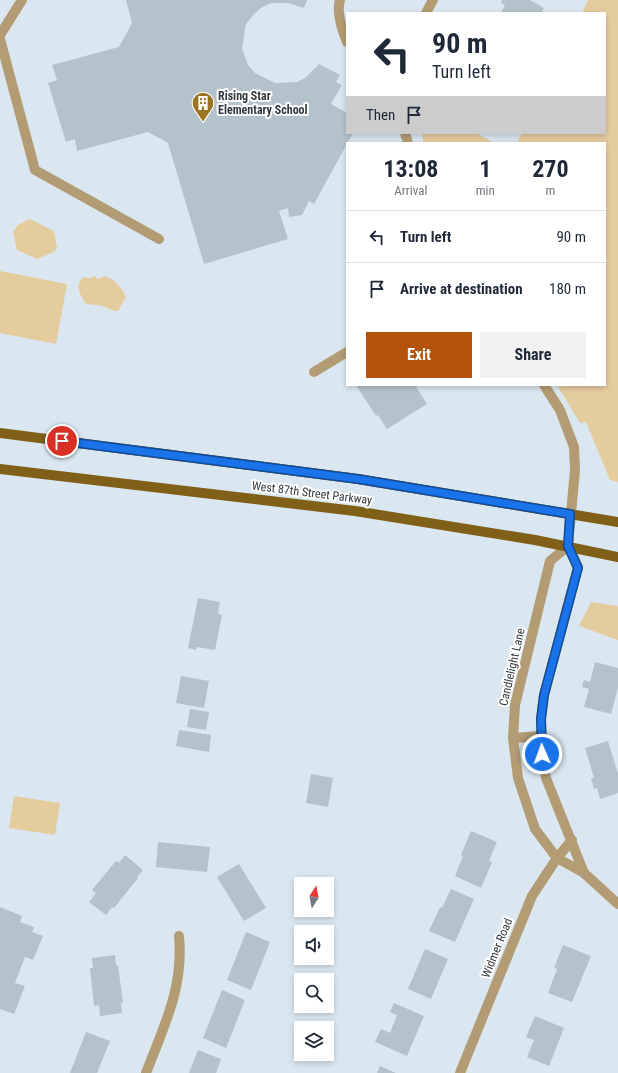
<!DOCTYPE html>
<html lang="en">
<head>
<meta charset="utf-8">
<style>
  :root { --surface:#fff; --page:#f2f2f3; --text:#1f2937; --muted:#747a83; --line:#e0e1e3; --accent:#b45309 }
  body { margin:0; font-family:"Roboto Condensed",sans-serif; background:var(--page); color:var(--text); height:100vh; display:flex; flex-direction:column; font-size:15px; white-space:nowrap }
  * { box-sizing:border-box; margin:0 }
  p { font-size:13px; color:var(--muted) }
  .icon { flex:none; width:22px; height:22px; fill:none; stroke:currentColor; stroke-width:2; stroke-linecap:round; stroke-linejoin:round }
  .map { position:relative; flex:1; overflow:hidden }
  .details { position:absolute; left:346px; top:142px; width:260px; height:244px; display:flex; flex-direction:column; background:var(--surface); border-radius:0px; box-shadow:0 2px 6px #0003 }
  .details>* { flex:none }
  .banner { position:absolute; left:346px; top:12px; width:260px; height:122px; border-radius:0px; box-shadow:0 2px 6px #0003; background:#fff; color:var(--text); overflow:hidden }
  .needle { width:26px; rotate:11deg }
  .tools { position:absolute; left:294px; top:877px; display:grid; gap:8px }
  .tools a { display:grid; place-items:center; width:40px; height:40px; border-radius:0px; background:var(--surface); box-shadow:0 2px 6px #0003; font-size:20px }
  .pin { position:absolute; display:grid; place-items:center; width:34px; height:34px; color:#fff; margin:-17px; border:2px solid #fff; border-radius:50%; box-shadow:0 1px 4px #0007 }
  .me { position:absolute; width:44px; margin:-22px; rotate:358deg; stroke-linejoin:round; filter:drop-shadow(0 0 3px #0008) }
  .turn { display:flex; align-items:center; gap:14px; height:84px; padding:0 20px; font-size:18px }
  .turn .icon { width:52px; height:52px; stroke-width:2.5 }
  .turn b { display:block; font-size:28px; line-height:34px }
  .then { display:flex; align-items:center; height:38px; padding:0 20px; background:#0003; gap:8px; font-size:15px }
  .eta { display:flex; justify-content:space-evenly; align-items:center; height:68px; text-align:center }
  .eta b { font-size:24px; font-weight:700; line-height:28px }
  .cta { display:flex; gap:8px; margin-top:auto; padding:8px 20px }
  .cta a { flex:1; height:46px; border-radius:0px; background:var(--accent); color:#fff; font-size:16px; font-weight:700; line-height:46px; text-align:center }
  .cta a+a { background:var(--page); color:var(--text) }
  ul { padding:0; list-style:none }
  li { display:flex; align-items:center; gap:12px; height:52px; padding:0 20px; border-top:1px solid var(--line) }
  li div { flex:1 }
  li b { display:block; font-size:15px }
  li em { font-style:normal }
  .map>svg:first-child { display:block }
</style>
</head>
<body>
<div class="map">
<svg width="618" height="1073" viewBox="0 0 618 1073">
  <rect width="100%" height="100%" fill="#dae7f1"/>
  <g fill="#e5cc9f">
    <polygon points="588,0 618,0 618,482 610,480 586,422 580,423 557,385 605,385 605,143 517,143 522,133 605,133 605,13 582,13"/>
    <polygon points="423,133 476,133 494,143 423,143"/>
    <polygon points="30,219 54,231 57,248 54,252 37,259 17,250 13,232 18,225"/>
    <polygon points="0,271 67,284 56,344 0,333"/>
    <path d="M 95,276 L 98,279 L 105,276 C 116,280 121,287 126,297 L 118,311 C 111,311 111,309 105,307 C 99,304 92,306 85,303 C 80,294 74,285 84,277 L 90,278 Z"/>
    <polygon points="591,602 618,606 618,640 579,626"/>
    <polygon points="14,796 60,803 55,835 9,828"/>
  </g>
  <g fill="#b4c2cb">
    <polygon points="126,0 307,0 304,8 288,3 272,3 262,7 253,15 246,24 242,48 248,65 255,73 275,83 297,82 305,78 319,64 340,75 336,82 342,85 331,104 347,113 347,133 353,133 314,204 309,201 302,215 289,217 288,208 279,211 288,239 204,264 168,143 148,132 77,151 75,139 66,142 48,83 57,80 52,65 119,47 132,23"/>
    <polygon points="502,0 530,0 544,8 541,13 501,13 505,5 501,3"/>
    <polygon points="356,385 418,385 416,387 427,404 387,429 378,415 376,416"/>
    <polygon points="198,598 220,602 218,614 222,615 215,650 197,647 196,650 188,648"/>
    <polygon points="595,662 618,668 618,687 611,714 584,707 589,689 582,687 584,680 590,682"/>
    <polygon points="181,676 209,681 204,708 176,703"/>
    <polygon points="190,709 209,712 206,730 187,727"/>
    <polygon points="179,730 211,735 209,752 176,746"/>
    <polygon points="608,741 618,774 618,793 600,799 597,788 594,789 591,778 594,778 585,748"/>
    <polygon points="311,774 333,778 328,807 306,803"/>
    <polygon points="471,831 497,842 489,861 492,862 481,888 455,876 463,856 461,855"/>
    <polygon points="158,842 210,847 207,872 156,867"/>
    <polygon points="125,855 143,870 137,877 138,878 114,908 112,907 106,915 89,902 96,893 92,890 116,861 119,863"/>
    <polygon points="239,864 266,908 244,921 217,877"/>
    <polygon points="451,889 474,899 455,942 429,931 440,907 442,908"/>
    <polygon points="0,907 22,916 20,922 34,927 32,932 43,936 33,960 25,957 15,983 25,986 14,1014 0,1009"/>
    <polygon points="246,932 270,942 251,990 227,980"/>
    <polygon points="563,945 591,956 572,1002 548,993 557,969 554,968"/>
    <polygon points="425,949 448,959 431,999 408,989"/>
    <polygon points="115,955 116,965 118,965 123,1003 121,1003 122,1013 100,1016 99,1005 94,1006 90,968 93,968 92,958"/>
    <polygon points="222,990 245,1000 226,1048 203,1038"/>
    <polygon points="394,1003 424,1016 407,1056 375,1042 381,1029 390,1033 397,1015 390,1012"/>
    <polygon points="535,1016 564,1028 549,1066 527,1057 534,1040 526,1037"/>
    <polygon points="86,1032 110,1041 97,1073 70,1073"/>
    <polygon points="198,1050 221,1059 216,1073 189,1073"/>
    <polygon points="380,1066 396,1073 377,1073"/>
  </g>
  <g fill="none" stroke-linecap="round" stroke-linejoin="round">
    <g stroke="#b39c73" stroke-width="10">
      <path d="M 340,0 C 336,13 342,30 347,42"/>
      <polyline points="426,13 433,0"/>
      <polyline points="0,35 22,0"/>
      <polyline points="0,39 35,170 159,239"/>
      <polyline points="405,133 408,143"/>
      <polyline points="314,372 347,352"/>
      <polyline points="544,385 560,410 574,447 575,470 568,546 578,567 544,695 541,719 542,754 546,778 584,873"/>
      <polyline points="568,546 550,561 515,705 513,738 518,778 535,829 557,858 584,873 618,904"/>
      <polyline points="513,738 541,736"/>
      <path d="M 146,1073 C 164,1026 184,987 179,936"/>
      <polyline points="460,1073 532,896 557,858 572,840"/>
    </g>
    <g stroke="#805f18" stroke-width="10">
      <polyline points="0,433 358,479 618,522"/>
      <polyline points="0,469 355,511 535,540 618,557"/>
    </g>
  </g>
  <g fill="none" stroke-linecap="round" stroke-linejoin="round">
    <g stroke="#114b97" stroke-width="10">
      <polyline id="route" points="62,441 358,479 570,514 568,546 578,568 544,695 541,719 542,754"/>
    </g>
    <use href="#route" stroke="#1a73e8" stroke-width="7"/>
  </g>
  <defs>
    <g id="building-pin" transform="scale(1.15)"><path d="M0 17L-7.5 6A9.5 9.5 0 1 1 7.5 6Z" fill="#9c7421" stroke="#fff"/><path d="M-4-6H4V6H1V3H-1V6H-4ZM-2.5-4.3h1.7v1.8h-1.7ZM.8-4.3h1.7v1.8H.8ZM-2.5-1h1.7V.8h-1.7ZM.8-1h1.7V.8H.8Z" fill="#fff"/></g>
  </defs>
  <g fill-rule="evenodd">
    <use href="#building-pin" x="203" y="103"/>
  </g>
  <g text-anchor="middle" stroke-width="4" stroke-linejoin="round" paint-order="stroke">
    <g font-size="12" font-weight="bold" fill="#353a3e" stroke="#fff" text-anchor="start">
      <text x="218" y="100">Rising Star<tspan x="218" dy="14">Elementary School</tspan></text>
    </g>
    <g font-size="12" fill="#353a3e" stroke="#fff">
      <text transform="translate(312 493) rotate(7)" y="4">West 87th Street Parkway</text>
      <text transform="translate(512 667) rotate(-77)" y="4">Candlelight Lane</text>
      <text transform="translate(497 948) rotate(-68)" y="4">Widmer Road</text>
    </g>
  </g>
</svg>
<div class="tools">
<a><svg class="needle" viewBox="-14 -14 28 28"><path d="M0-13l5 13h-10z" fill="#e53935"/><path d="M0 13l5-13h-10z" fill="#747a83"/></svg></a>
<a><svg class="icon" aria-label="sound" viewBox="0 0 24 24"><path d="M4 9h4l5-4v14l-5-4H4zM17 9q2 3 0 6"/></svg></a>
<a><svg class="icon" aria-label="search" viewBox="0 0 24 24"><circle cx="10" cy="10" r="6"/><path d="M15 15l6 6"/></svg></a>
<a><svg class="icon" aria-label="layers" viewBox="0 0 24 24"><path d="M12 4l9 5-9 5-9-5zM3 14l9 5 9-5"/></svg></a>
</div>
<div class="pin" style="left:62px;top:441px;background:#d93025"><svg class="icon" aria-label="arrive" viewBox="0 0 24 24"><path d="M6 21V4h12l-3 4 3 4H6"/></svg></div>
<svg class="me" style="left:542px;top:754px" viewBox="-20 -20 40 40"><circle r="17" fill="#1a73e8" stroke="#fff" stroke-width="3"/><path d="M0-11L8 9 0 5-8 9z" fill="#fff"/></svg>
<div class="banner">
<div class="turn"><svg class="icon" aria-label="left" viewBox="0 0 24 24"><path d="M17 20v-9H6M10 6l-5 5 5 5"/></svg><div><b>90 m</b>Turn left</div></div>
<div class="then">Then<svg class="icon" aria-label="arrive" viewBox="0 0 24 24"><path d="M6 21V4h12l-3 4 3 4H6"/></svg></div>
</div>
<section class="details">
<div class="eta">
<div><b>13:08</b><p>Arrival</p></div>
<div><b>1</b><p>min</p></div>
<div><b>270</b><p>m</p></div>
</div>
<ul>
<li><svg class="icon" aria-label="left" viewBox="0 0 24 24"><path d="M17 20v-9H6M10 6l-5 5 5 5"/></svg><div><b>Turn left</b></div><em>90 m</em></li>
<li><svg class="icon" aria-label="arrive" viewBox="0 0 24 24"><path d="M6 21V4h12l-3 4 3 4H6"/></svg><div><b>Arrive at destination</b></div><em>180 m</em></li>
</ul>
<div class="cta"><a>Exit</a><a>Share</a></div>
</section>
</div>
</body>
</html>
